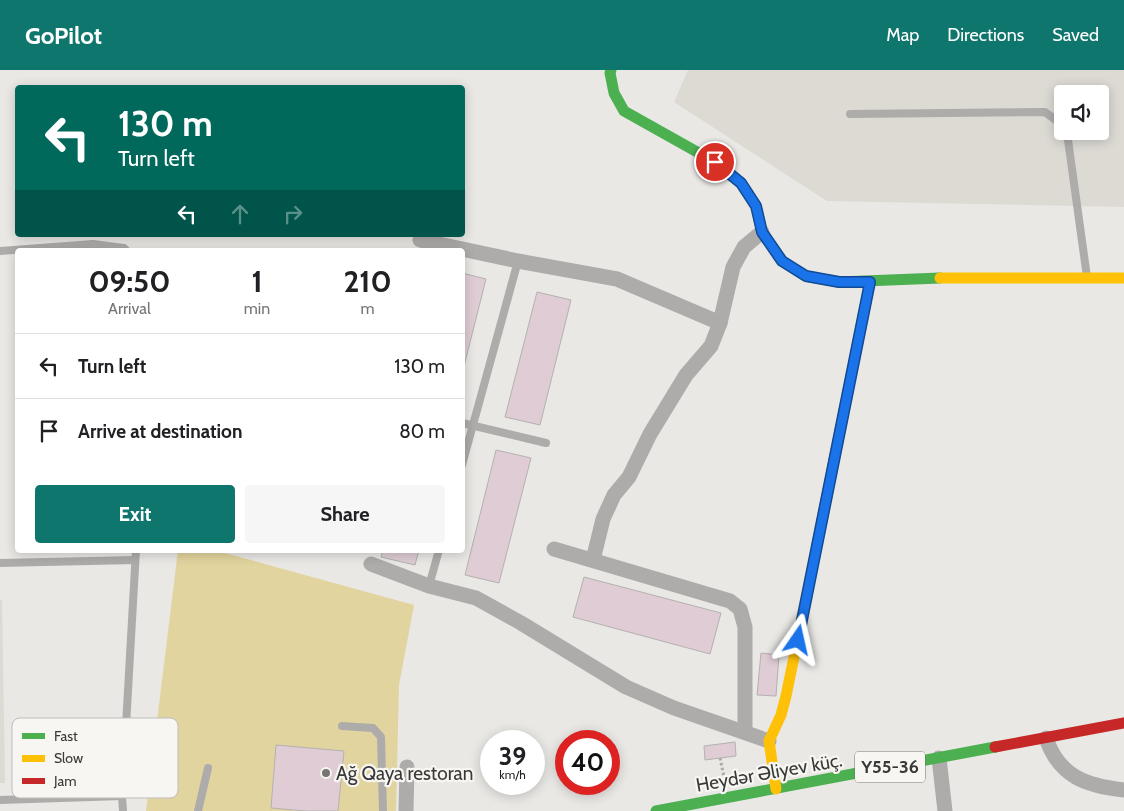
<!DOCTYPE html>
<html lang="en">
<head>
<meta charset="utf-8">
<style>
  :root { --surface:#fff; --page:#f6f6f6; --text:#202124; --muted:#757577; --line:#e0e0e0; --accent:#0f766e }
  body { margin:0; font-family:Cabin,sans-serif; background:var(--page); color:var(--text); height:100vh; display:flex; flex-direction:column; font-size:19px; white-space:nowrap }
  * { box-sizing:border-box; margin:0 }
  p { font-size:16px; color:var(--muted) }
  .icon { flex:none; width:28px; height:28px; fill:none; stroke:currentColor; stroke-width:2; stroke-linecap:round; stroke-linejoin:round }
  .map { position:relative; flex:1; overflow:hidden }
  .sheet { position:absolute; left:15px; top:178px; width:450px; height:305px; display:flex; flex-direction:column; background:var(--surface); border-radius:5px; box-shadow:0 2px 12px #0003 }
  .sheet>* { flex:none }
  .guide { position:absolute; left:15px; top:15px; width:450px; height:152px; border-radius:5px; box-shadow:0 2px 12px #0003; background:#00695c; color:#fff; overflow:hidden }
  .buttons { position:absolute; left:1054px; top:15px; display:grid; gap:10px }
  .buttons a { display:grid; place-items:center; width:55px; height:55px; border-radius:5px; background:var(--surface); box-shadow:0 2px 12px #0003; font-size:25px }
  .speed { position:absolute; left:480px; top:660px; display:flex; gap:10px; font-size:25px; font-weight:700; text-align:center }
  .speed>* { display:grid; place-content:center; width:65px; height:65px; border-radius:50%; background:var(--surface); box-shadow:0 2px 12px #0003; line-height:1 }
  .speed small { font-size:12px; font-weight:400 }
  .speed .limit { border:8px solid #d22; background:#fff; color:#111 }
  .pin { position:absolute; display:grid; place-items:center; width:42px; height:42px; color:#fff; margin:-21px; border:2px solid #fff; border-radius:50%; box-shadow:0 1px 5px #0007 }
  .me { position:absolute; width:55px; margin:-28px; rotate:11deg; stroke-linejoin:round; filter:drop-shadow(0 0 4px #0008) }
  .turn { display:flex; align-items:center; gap:18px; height:105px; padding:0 20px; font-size:22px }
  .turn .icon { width:65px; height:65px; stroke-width:2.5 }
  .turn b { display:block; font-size:35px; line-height:42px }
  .lanes { display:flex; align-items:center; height:48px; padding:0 20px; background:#0003; justify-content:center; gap:25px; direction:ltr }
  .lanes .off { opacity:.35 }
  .eta { display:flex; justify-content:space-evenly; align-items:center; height:85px; text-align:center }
  .eta b { font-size:30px; font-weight:700; line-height:35px }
  .button { display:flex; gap:10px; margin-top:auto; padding:10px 20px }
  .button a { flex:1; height:58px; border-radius:5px; background:var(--accent); color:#fff; font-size:20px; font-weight:700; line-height:58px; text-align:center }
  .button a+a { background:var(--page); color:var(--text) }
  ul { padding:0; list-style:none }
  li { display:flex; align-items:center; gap:15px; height:65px; padding:0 20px; border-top:1px solid var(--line) }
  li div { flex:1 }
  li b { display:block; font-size:19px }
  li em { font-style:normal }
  header { display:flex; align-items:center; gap:30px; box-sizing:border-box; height:70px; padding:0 25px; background:var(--accent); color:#fff }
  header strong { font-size:24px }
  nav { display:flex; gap:28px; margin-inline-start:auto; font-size:18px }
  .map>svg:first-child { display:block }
</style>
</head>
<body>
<header>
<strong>GoPilot</strong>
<nav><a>Map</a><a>Directions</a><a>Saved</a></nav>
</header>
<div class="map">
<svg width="1124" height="741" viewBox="0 0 1124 741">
  <rect width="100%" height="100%" fill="#e9e8e5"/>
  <g fill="#dcdad3" fill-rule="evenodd">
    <path d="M 688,0 L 1124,0 L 1124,137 L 827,131 L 674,32 ZM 1062,24 L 1100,24 L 1100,61 L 1062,61 Z"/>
    <polygon points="0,530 2,530 5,713 0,713"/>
  </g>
  <polygon fill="#e2d49e" points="178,480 214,480 414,535 399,615 396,741 146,741"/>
  <g fill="#dfccd4" stroke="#b3b2b0">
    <polygon points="462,203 486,209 462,304"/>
    <polygon points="537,222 571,230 540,355 505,347"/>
    <polygon points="496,380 531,388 499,513 465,505"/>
    <polygon points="383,480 419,480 415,495 381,487"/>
    <polygon points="584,507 721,543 710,584 573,547"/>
    <polygon points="761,583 779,585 776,626 757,625"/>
    <polygon points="735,672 736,686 705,690 704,676"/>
    <polygon points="276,675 344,681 338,741 306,741 271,738"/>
  </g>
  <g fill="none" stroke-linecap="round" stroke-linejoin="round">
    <polyline stroke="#acabaa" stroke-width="3" stroke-dasharray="2.5 2.5" stroke-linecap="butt" points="720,688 724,707"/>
    <g stroke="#adacab" stroke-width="8">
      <polyline points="850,44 1045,42 1061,54 1062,57"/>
      <polyline points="1064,61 1068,70 1087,207"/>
      <polyline points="0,181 93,174 124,178 126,180"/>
      <polyline points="462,353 546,373"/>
      <polyline points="462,395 518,191"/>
      <polyline points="0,493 135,490"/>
      <polyline points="429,516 439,480"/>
      <polyline points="342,656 373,658 381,667 383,741"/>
      <polyline points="0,730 122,726"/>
      <polyline points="123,741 122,726 136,480"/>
      <polyline points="198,741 208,698"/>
    </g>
    <g stroke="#adacab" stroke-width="15">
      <polyline points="420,170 518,191 617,209 720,253"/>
      <polyline points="554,479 730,531 740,539 745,557 745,662"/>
      <polyline points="593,490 603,449 614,425 629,407 650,364 686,305 711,276 720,253 733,197 744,177 762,162"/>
      <polyline points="371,494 429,516 476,528 521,553 626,617 674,638 769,671"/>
      <path d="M 1046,668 C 1059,707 1087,716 1124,720"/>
      <polyline points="939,688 945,741"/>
      <polyline points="406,741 407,697"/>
    </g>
    <g stroke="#4caf50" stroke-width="11">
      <polyline points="611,0 610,3 614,23 624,41 715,92 741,113 756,136 762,162 782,191 805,206 839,212 940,208"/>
      <polyline points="656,741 995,677"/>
    </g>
    <g stroke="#ffc107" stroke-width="11">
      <polyline points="940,208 1124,208"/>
      <polyline points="776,719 769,671 781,645 786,626 817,475"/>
    </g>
    <g stroke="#c62828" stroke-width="11">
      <polyline points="817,475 870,212"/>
      <polyline points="995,677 1124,653"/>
    </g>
  </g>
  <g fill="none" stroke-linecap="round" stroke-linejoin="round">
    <g stroke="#114b97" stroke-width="12">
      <polyline id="route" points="715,92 741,113 756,136 762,162 782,191 806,206 839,212 870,212 798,570"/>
    </g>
    <use href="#route" stroke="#1a73e8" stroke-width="9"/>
  </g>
  <circle fill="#777674" stroke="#f7f6f2" stroke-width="2" cx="326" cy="703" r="5"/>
  <g text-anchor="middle" stroke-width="4.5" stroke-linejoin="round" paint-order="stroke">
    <rect fill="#f7f6f2" stroke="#72726f" stroke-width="1" x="855" y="681.5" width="70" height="31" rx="4"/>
    <g font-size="18" font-weight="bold" fill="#393937">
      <text x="890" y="703">Y55-36</text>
    </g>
    <g font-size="19" fill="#393937" stroke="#f7f6f2">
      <text transform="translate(769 702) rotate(-10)" y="7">Heydər Əliyev küç.</text>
    </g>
    <g font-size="19" fill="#393937" stroke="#f7f6f2" text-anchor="start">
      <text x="336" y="710">Ağ Qaya restoran</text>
    </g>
  </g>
  <rect x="12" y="648" width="166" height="80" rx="8" fill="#f7f6f2" stroke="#bebdba" stroke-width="1"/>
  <rect x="22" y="663" width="23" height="6" fill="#4caf50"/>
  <rect x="22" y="685" width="23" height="7" fill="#ffc107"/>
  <rect x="22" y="708" width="23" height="6" fill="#c62828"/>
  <g font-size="14" fill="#393937">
    <text x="54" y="671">Fast</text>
    <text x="54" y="693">Slow</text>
    <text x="54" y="716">Jam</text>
  </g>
</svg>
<div class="buttons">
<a><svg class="icon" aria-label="sound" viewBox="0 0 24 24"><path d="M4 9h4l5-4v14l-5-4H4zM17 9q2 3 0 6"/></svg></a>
</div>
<div class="speed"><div>39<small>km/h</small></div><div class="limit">40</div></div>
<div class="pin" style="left:715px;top:92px;background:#d93025"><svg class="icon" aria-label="arrive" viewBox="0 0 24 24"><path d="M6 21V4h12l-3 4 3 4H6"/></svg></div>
<svg class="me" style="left:798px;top:570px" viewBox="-20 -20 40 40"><path d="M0-17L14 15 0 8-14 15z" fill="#1a73e8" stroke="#fff" stroke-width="4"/></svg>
<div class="guide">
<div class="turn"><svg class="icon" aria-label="left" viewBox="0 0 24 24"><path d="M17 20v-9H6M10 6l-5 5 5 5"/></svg><div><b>130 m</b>Turn left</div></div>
<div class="lanes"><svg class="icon" aria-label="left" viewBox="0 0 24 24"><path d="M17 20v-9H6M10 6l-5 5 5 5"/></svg><svg class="icon off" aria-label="ahead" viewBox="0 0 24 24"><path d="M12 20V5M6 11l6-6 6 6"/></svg><svg class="icon off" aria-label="right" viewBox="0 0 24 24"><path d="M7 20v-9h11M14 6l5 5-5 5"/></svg></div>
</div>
<section class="sheet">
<div class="eta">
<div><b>09:50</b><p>Arrival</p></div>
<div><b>1</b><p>min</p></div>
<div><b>210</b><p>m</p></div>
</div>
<ul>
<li><svg class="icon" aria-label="left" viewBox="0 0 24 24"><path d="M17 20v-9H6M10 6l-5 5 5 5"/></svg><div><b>Turn left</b></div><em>130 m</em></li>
<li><svg class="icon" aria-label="arrive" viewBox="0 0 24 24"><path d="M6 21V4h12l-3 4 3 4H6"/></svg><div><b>Arrive at destination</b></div><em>80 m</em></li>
</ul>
<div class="button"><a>Exit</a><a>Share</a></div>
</section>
</div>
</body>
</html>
